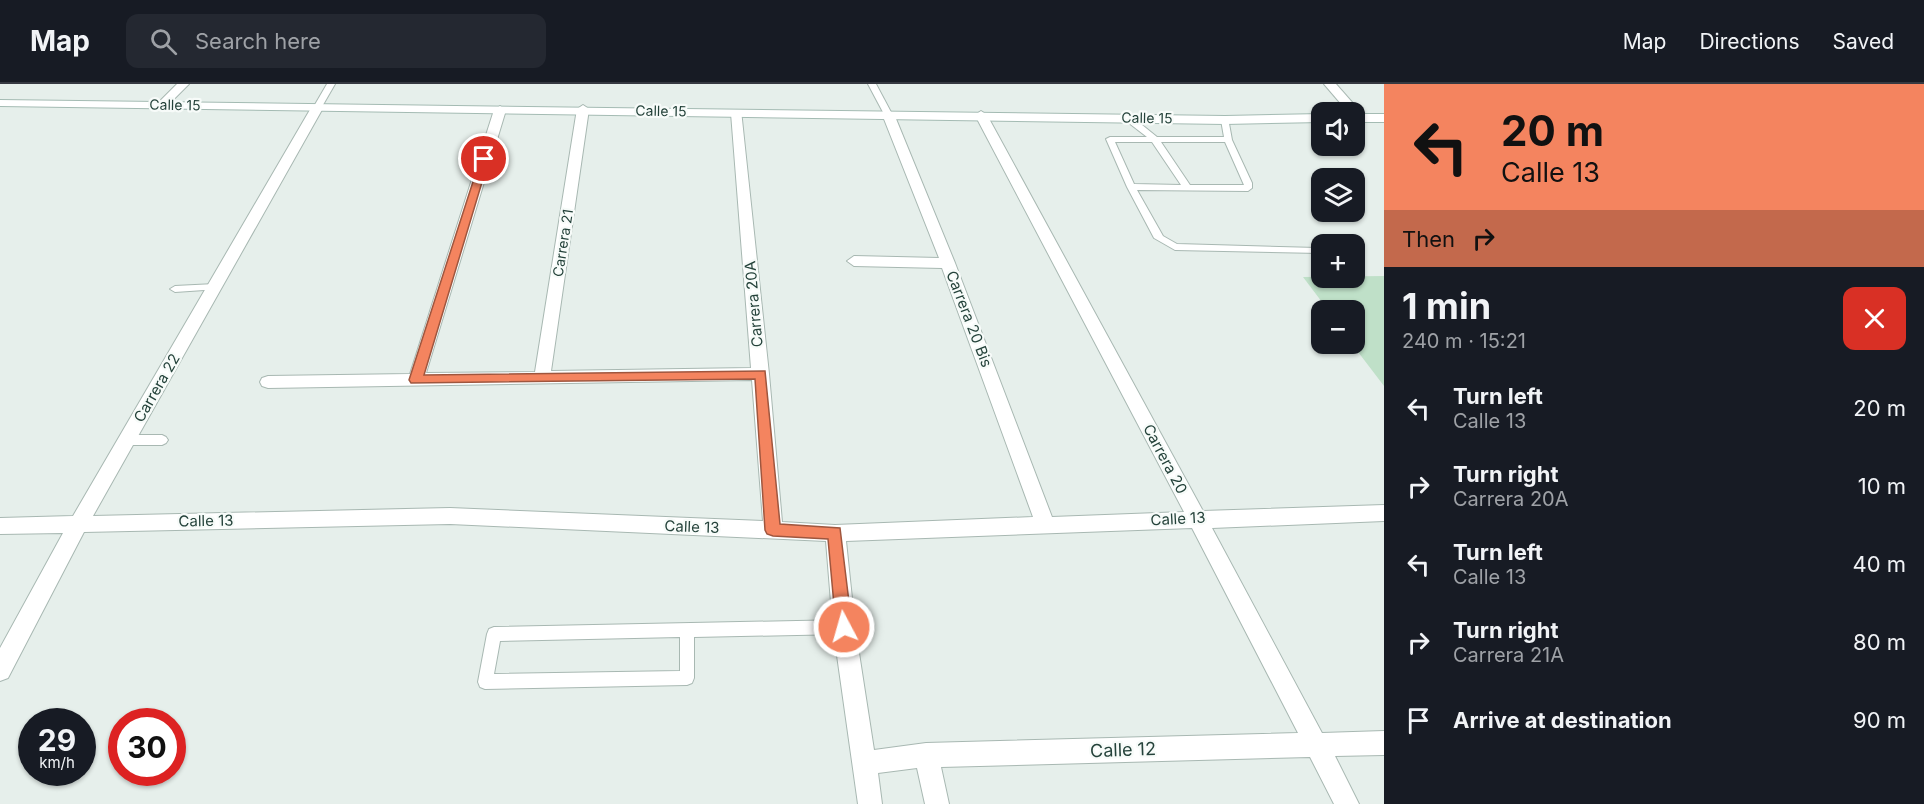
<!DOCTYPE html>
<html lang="en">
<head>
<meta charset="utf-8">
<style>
  :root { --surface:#171b24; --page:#242831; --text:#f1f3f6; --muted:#9ea1a6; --line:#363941 }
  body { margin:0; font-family:Inter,sans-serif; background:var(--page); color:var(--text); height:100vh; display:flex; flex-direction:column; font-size:22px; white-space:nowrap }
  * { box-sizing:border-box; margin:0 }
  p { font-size:20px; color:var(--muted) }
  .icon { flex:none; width:33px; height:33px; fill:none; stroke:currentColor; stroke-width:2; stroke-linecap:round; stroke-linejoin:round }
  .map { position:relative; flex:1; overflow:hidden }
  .side { display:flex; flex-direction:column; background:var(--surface); width:540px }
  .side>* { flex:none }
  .banner { background:#f4845f; color:#111; overflow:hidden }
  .buttons { position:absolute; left:1311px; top:18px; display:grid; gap:12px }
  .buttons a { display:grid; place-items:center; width:54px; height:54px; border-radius:12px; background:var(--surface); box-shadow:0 2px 4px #0004; font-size:30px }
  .speed { position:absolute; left:18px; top:624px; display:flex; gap:12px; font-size:30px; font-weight:700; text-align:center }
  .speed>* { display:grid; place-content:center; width:78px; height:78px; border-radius:50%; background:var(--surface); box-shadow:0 2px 4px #0004; line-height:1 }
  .speed small { font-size:15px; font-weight:400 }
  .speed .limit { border:9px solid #d22; background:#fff; color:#111 }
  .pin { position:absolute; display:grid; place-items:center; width:51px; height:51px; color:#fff; margin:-26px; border:3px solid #fff; border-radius:50%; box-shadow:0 2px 6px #0007 }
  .me { position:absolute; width:66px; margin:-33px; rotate:354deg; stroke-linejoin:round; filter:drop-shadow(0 0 4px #0008) }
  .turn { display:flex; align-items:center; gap:21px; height:126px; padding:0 18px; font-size:27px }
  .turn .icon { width:78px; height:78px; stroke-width:2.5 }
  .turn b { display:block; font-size:42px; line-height:51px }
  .then { display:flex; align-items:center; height:57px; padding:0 18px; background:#0003; gap:12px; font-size:22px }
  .round { display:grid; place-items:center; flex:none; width:63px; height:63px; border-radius:12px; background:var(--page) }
  .summary { display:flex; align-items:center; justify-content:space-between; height:102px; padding:0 18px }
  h1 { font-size:36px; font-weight:700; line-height:45px }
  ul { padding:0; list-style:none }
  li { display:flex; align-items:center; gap:18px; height:78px; padding:0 18px }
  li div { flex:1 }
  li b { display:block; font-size:22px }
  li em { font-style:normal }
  header { display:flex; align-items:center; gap:36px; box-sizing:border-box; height:84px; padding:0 30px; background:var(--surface); border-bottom:2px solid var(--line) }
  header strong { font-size:28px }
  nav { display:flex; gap:33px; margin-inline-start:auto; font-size:21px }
  .search { width:420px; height:54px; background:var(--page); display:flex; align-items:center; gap:15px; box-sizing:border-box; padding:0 21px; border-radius:12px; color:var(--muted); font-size:22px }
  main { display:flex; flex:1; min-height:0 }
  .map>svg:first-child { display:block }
</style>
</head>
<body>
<header>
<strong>Map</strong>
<div class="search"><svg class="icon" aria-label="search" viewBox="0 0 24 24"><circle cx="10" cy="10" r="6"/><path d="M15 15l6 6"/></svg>Search here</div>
<nav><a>Map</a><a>Directions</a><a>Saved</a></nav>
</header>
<main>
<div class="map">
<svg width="1384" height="720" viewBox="0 0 1384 720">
  <rect width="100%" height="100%" fill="#e6efeb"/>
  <polygon fill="#bfe0c8" points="1384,192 1384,302 1352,260 1354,260 1354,226 1328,226 1303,193"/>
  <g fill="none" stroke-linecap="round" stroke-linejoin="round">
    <g stroke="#a8b8b2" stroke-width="2">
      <g id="lane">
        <polygon points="327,0 335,0 320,26 314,26 313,24"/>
        <polygon points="868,0 876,0 892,30 891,32 885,32"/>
        <path d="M 1125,32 L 1131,32 L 1157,53 L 1224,53 L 1221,36 L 1228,34 L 1232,56 L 1252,99 L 1252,104 L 1248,107 L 1137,106 L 1163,152 L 1177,160 L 1317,164 L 1320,165 L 1320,169 L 1175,166 L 1154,154 L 1127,103 L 1106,55 L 1110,53 L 1147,53 L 1125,36 ZM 1115,58 L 1152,58 L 1181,101 L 1134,100 ZM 1161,58 L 1225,58 L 1244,101 L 1190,101 Z"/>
        <polygon points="215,200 220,203 219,205 175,208 170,205 175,202"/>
        <polygon points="128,351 162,351 166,353 168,356 166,359 162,361 128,361 124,359 122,356 124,353"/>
        <path d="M 844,536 L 849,538 L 851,543 L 849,548 L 844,550 L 694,553 L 694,594 L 692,599 L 687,601 L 485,605 L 480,603 L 478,598 L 487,550 L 489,545 L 494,543 ZM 680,553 L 680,587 L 494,590 L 500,557 Z"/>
      </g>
    </g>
    <g stroke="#a8b8b2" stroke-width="2">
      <g id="street">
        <polygon points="177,0 189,0 166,23 158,23 158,19"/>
        <polygon points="1324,0 1336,0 1358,25 1358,31 1348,28"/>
        <path d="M 317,20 L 323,24 L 93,432 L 450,424 L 763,437 L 752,296 L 268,304 L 262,302 L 260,298 L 262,294 L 268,292 L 410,290 L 494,26 L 500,22 L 506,26 L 426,289 L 535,288 L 577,25 L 583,21 L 589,25 L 551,287 L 751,284 L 731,29 L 733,26 L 741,26 L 769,290 L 782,438 L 835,441 L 1033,433 L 942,184 L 854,182 L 847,177 L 854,172 L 939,174 L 882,30 L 888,26 L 894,30 L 955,179 L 1052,433 L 1184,428 L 975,31 L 981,27 L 987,31 L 1203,427 L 1384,421 L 1384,437 L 1212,444 L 1322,649 L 1384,647 L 1384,671 L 1335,672 L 1359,720 L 1334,720 L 1310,673 L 941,683 L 949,720 L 925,720 L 917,684 L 878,689 L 882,720 L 858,720 L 833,543 L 826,457 L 450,440 L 84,448 L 8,594 L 0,597 L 0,564 L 63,449 L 0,450 L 0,434 L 73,432 L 311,24 ZM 1192,444 L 1298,649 L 926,659 L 874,666 L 855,543 L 846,457 Z"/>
      </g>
    </g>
    <g stroke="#a4bbb3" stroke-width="2">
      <g id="secondary">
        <polygon points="0,16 1225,32 1322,30 1322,38 1225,40 0,22"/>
        <rect x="1354" y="30" width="30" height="8"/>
      </g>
    </g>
    <use href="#lane" fill="#fff" fill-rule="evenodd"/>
    <use href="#street" fill="#fff" fill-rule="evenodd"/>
    <use href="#secondary" fill="#fff" fill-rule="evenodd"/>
  </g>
  <polygon fill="#f4845f" stroke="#9f563e" stroke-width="1.5" points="481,73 489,75 424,291 765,287 780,440 840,444 852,543 850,548 844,550 838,548 836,543 828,455 773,452 767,450 765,446 755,295 411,299 409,296"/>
  <g text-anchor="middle" stroke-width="4.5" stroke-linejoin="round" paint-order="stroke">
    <g font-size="14" fill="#24423a" stroke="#f7fbf9">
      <text transform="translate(175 21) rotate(1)" y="5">Calle 15</text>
      <text transform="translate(661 27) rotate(1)" y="5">Calle 15</text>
      <text transform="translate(1147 34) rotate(1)" y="5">Calle 15</text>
      <text transform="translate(563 159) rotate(-81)" y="5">Carrera 21</text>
    </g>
    <g font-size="15" fill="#24423a" stroke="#f7fbf9">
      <text transform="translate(754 220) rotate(-95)" y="5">Carrera 20A</text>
      <text transform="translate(969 235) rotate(69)" y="5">Carrera 20 Bis</text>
      <text transform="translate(157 304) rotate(-60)" y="5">Carrera 22</text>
      <text transform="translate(1165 375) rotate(62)" y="5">Carrera 20</text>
      <text transform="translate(1178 435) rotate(-3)" y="5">Calle 13</text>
      <text transform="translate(206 437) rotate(-1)" y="5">Calle 13</text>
      <text transform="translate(692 443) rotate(2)" y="5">Calle 13</text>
    </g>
    <g font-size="18" fill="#24423a" stroke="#f7fbf9">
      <text transform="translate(1123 666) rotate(-2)" y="6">Calle 12</text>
    </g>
  </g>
</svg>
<div class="buttons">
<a><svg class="icon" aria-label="sound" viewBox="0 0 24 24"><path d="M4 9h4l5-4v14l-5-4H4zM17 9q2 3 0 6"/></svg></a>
<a><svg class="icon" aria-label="layers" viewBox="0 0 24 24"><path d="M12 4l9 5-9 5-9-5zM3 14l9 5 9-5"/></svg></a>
<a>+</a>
<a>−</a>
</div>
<div class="speed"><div>29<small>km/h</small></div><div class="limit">30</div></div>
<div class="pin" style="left:484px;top:75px;background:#d93025"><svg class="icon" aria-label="arrive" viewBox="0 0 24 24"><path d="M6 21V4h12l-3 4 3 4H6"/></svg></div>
<svg class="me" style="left:844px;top:543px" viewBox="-20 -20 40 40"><circle r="17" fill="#f4845f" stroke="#fff" stroke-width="3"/><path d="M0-11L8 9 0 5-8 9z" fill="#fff"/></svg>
</div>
<section class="side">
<div class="banner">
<div class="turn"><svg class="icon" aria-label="left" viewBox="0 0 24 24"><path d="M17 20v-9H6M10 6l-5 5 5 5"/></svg><div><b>20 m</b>Calle 13</div></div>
<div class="then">Then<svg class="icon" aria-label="right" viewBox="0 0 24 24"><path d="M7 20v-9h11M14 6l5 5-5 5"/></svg></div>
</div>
<div class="summary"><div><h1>1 min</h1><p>240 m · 15:21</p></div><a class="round" style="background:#d93025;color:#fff"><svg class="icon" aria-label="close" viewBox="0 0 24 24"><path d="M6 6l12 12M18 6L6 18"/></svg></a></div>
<ul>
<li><svg class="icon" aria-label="left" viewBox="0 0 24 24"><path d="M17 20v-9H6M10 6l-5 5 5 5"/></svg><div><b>Turn left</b><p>Calle 13</p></div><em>20 m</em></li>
<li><svg class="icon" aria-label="right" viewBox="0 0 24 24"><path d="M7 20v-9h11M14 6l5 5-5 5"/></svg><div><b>Turn right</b><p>Carrera 20A</p></div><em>10 m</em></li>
<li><svg class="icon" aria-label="left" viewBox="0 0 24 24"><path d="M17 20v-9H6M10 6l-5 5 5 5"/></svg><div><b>Turn left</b><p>Calle 13</p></div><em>40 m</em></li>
<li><svg class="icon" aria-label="right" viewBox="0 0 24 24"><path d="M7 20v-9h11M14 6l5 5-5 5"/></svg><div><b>Turn right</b><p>Carrera 21A</p></div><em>80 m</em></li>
<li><svg class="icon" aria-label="arrive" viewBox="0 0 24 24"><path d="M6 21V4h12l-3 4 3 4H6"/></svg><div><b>Arrive at destination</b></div><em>90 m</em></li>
</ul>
</section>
</main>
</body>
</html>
